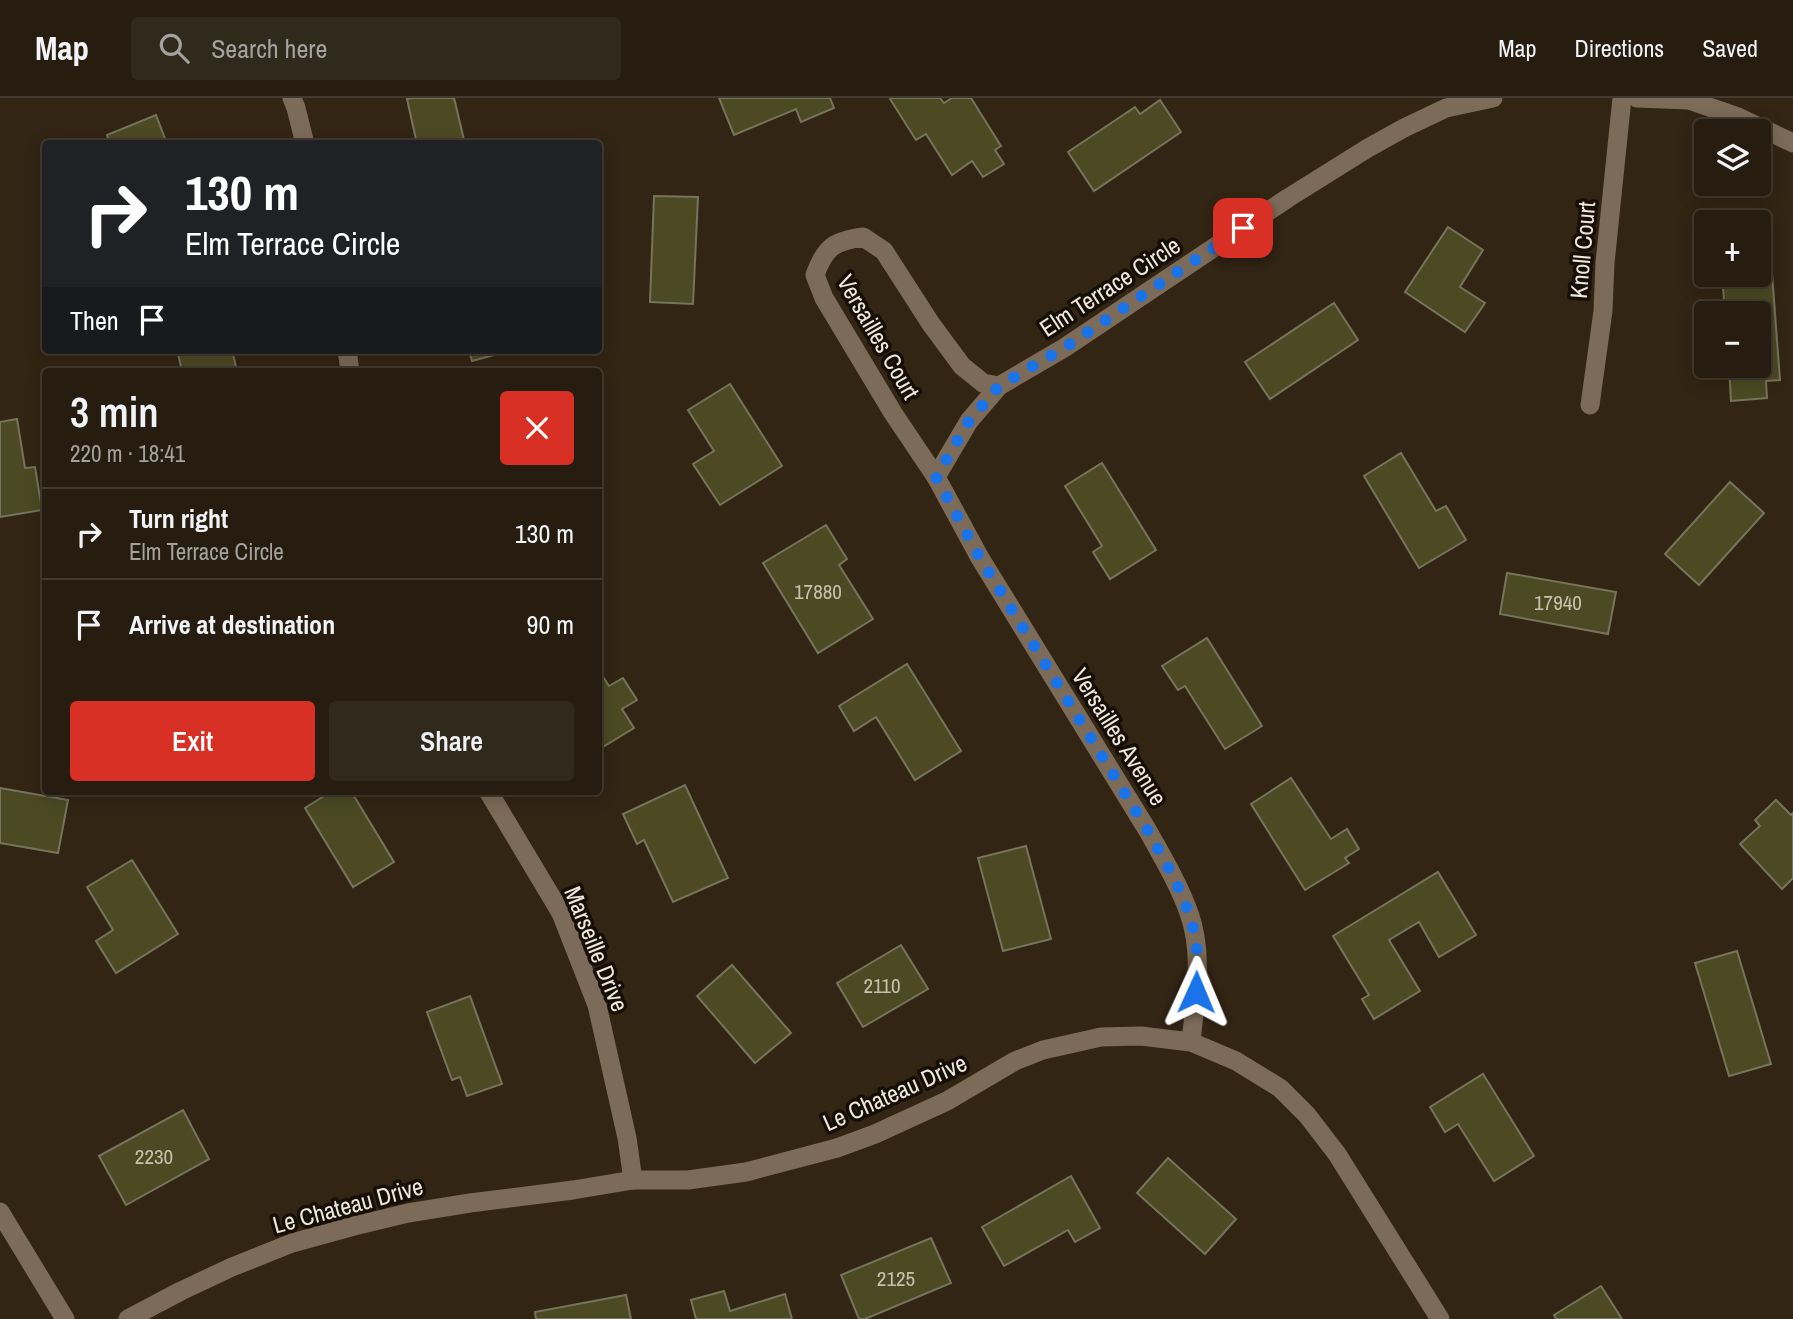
<!DOCTYPE html>
<html lang="en">
<head>
<meta charset="utf-8">
<style>
  :root { --surface:#261c0f; --page:#32291d; --text:#f1f3f6; --muted:#a4a19e; --line:#423a2f; --accent:#d93025 }
  body { margin:0; font-family:"Archivo Narrow",sans-serif; background:var(--page); color:var(--text); height:100vh; display:flex; flex-direction:column; font-size:26px; white-space:nowrap }
  * { box-sizing:border-box; margin:0 }
  p { font-size:23px; color:var(--muted) }
  .icon { flex:none; width:38px; height:38px; fill:none; stroke:currentColor; stroke-width:2; stroke-linecap:round; stroke-linejoin:round }
  .map { position:relative; flex:1; overflow:hidden }
  .panel { position:absolute; left:42px; top:270px; width:560px; height:427px; display:flex; flex-direction:column; background:var(--surface); border-radius:7px; box-shadow:0 4px 18px #0003,0 0 0 2px var(--line) }
  .panel>* { flex:none }
  .banner { position:absolute; left:42px; top:42px; width:560px; height:214px; border-radius:7px; box-shadow:0 4px 18px #0003,0 0 0 2px var(--line); background:#202124; color:#fff; overflow:hidden }
  .buttons { position:absolute; left:1694px; top:21px; display:grid; gap:14px }
  .buttons a { display:grid; place-items:center; width:77px; height:77px; border-radius:7px; background:var(--surface); box-shadow:0 4px 18px #0003,0 0 0 2px var(--line); font-size:35px }
  .pin { position:absolute; display:grid; place-items:center; width:60px; height:60px; color:#fff; margin:-30px; border-radius:14px; box-shadow:0 4px 10px #0006 }
  .me { position:absolute; width:77px; margin:-38px; rotate:1deg; stroke-linejoin:round; filter:drop-shadow(0 0 5px #0008) }
  .turn { display:flex; align-items:center; gap:24px; height:147px; padding:0 28px; font-size:32px }
  .turn .icon { width:91px; height:91px; stroke-width:2.5 }
  .turn b { display:block; font-size:49px; line-height:60px }
  .then { display:flex; align-items:center; height:66px; padding:0 28px; background:#0003; gap:14px; font-size:26px }
  .round { display:grid; place-items:center; flex:none; width:74px; height:74px; border-radius:7px; background:var(--page) }
  .head { display:flex; align-items:center; justify-content:space-between; height:119px; padding:0 28px }
  h1 { font-size:42px; font-weight:600; line-height:52px }
  .primary-button { display:flex; gap:14px; margin-top:auto; padding:14px 28px }
  .primary-button a { flex:1; height:80px; border-radius:7px; background:var(--accent); color:#fff; font-size:28px; font-weight:600; line-height:80px; text-align:center }
  .primary-button a+a { background:var(--page); color:var(--text) }
  ul { padding:0; list-style:none }
  li { display:flex; align-items:center; gap:21px; height:91px; padding:0 28px; border-top:2px solid var(--line) }
  li div { flex:1 }
  li b { display:block; font-size:26px }
  li em { font-style:normal }
  header { display:flex; align-items:center; gap:42px; box-sizing:border-box; height:98px; padding:0 35px; background:var(--surface); border-bottom:2px solid var(--line) }
  header strong { font-size:33px }
  nav { display:flex; gap:38px; margin-inline-start:auto; font-size:24px }
  .search { width:490px; height:63px; background:var(--page); display:flex; align-items:center; gap:18px; box-sizing:border-box; padding:0 24px; border-radius:7px; color:var(--muted); font-size:26px }
  .map>svg:first-child { display:block }
</style>
</head>
<body>
<header>
<strong>Map</strong>
<div class="search"><svg class="icon" aria-label="search" viewBox="0 0 24 24"><circle cx="10" cy="10" r="6"/><path d="M15 15l6 6"/></svg>Search here</div>
<nav><a>Map</a><a>Directions</a><a>Saved</a></nav>
</header>
<div class="map">
<svg width="1793" height="1221" viewBox="0 0 1793 1221">
  <rect width="100%" height="100%" fill="#332514"/>
  <g fill="#4c4923" stroke="#75745c" stroke-width="2">
    <polygon points="412,0 454,0 465,46 417,46 407,1"/>
    <polygon points="719,0 830,0 834,10 801,24 796,11 734,37"/>
    <polygon points="892,0 940,0 944,5 952,0 971,0 1001,48 995,52 1004,66 983,79 972,63 952,77 926,36 916,42 890,1"/>
    <polygon points="1160,2 1181,34 1094,93 1068,54 1135,9 1140,16"/>
    <polygon points="156,17 167,46 110,46 107,37"/>
    <polygon points="654,98 698,99 693,206 650,204"/>
    <polygon points="1448,129 1483,152 1460,189 1485,205 1465,234 1405,194"/>
    <polygon points="1771,162 1780,282 1766,283 1767,300 1731,303 1729,268 1759,268 1759,215 1725,215 1722,177 1759,177 1759,163"/>
    <polygon points="1334,205 1358,242 1270,301 1245,264"/>
    <polygon points="177,252 232,252 237,273 182,273"/>
    <polygon points="469,252 513,252 472,263"/>
    <polygon points="730,286 782,368 720,407 693,366 714,353 688,312"/>
    <polygon points="17,321 25,370 35,369 42,412 0,419 0,324"/>
    <polygon points="1401,355 1436,413 1446,408 1466,442 1419,470 1364,378"/>
    <polygon points="1102,365 1156,452 1110,481 1093,454 1102,448 1065,388"/>
    <polygon points="1730,384 1764,415 1699,487 1665,456"/>
    <polygon points="826,427 847,461 839,467 873,521 818,555 763,465"/>
    <polygon points="1507,475 1616,494 1608,536 1500,516"/>
    <polygon points="1207,540 1262,628 1225,651 1185,588 1178,592 1162,568"/>
    <polygon points="907,566 961,653 915,682 876,619 854,633 839,608"/>
    <polygon points="598,571 609,588 623,580 637,602 622,611 634,630 598,652"/>
    <polygon points="1291,680 1331,741 1347,731 1359,751 1345,760 1349,765 1305,792 1251,706"/>
    <polygon points="685,687 728,780 673,804 644,742 637,746 623,716"/>
    <polygon points="0,690 68,702 58,755 0,745"/>
    <polygon points="332,693 351,693 394,764 353,789 305,710"/>
    <polygon points="1776,702 1791,717 1793,715 1793,780 1782,791 1740,746 1760,728 1755,722"/>
    <polygon points="1026,748 1051,841 1003,853 978,760"/>
    <polygon points="132,762 178,836 116,875 96,843 113,832 87,789"/>
    <polygon points="1438,774 1476,837 1439,859 1419,824 1389,842 1420,893 1374,921 1362,901 1369,897 1333,838"/>
    <polygon points="901,847 928,891 863,929 837,885"/>
    <polygon points="1737,853 1771,966 1729,978 1695,865"/>
    <polygon points="732,867 791,935 755,965 697,898"/>
    <polygon points="470,898 502,986 467,998 460,979 452,982 427,914"/>
    <polygon points="1483,976 1534,1058 1494,1083 1458,1026 1445,1034 1430,1009"/>
    <polygon points="183,1012 209,1061 126,1107 99,1058"/>
    <polygon points="1168,1060 1236,1121 1205,1156 1137,1095"/>
    <polygon points="1071,1078 1100,1130 1075,1144 1068,1132 1004,1168 982,1129"/>
    <polygon points="931,1140 951,1185 865,1221 859,1221 841,1177"/>
    <polygon points="1601,1188 1622,1221 1556,1221 1554,1217"/>
    <polygon points="724,1193 730,1213 785,1196 792,1221 696,1221 691,1202"/>
    <polygon points="626,1197 631,1221 536,1221 535,1214"/>
  </g>
  <g fill="none" stroke-linecap="round" stroke-linejoin="round">
    <g stroke="#7c6b58" stroke-width="19">
      <polyline points="292,0 296,10 305,46"/>
      <polyline points="1637,0 1689,2 1738,19 1793,45"/>
      <polyline points="347,252 350,273"/>
      <path d="M 999,288 L 983,285 L 962,268 L 931,226 L 884,153 L 863,139 C 834,143 825,149 815,177 L 824,200 L 893,315 L 936,379 L 980,460 L 1148,733 C 1163,760 1179,787 1189,815 C 1204,856 1195,902 1191,944"/>
      <polyline points="1590,307 1603,213 1605,165 1622,0"/>
      <polyline points="936,379 969,323 999,288 1064,250 1288,100 1368,50 1404,30 1446,10 1493,0"/>
      <polyline points="488,693 561,815 597,907 627,1040 633,1082"/>
      <polyline points="0,1114 65,1221"/>
      <polyline points="128,1221 181,1193 232,1169 292,1145 354,1128 408,1115 470,1105 573,1092 633,1082 688,1082 746,1074 837,1050 875,1036 947,1003 1015,963 1043,952 1101,939 1141,938 1191,944 1236,963 1280,990 1307,1017 1337,1056 1440,1221"/>
    </g>
  </g>
  <g fill="none" stroke-linecap="round" stroke-linejoin="round">
    <path stroke="#1a73e8" stroke-width="12" stroke-dasharray="0 21.6" d="M 1196,894 C 1197,881 1198,868 1197,855 C 1194,811 1169,771 1148,733 L 980,460 L 936,379 L 969,323 L 999,288 L 1064,250 L 1243,130"/>
  </g>
  <g text-anchor="middle" stroke-width="7" stroke-linejoin="round" paint-order="stroke">
    <g font-size="21" fill="#c8c0ae">
      <text x="818" y="501">17880</text>
      <text x="1558" y="512">17940</text>
      <text x="882" y="895">2110</text>
      <text x="154" y="1066">2230</text>
      <text x="896" y="1188">2125</text>
    </g>
    <g font-size="24" fill="#f1e7dd" stroke="#160f08">
      <text transform="translate(1583 152) rotate(-85)" y="8">Knoll Court</text>
      <text transform="translate(1110 189) rotate(-33)" y="8">Elm Terrace Circle</text>
      <text transform="translate(878 239) rotate(60)" y="8">Versailles Court</text>
      <text transform="translate(1119 639) rotate(58)" y="8">Versailles Avenue</text>
      <text transform="translate(596 851) rotate(68)" y="8">Marseille Drive</text>
      <text transform="translate(895 995) rotate(-24)" y="8">Le Chateau Drive</text>
      <text transform="translate(348 1108) rotate(-15)" y="8">Le Chateau Drive</text>
    </g>
  </g>
</svg>
<div class="buttons">
<a><svg class="icon" aria-label="layers" viewBox="0 0 24 24"><path d="M12 4l9 5-9 5-9-5zM3 14l9 5 9-5"/></svg></a>
<a>+</a>
<a>−</a>
</div>
<div class="pin" style="left:1243px;top:130px;background:#d93025"><svg class="icon" aria-label="arrive" viewBox="0 0 24 24"><path d="M6 21V4h12l-3 4 3 4H6"/></svg></div>
<svg class="me" style="left:1196px;top:894px" viewBox="-20 -20 40 40"><path d="M0-17L14 15 0 8-14 15z" fill="#1a73e8" stroke="#fff" stroke-width="4"/></svg>
<div class="banner">
<div class="turn"><svg class="icon" aria-label="right" viewBox="0 0 24 24"><path d="M7 20v-9h11M14 6l5 5-5 5"/></svg><div><b>130 m</b>Elm Terrace Circle</div></div>
<div class="then">Then<svg class="icon" aria-label="arrive" viewBox="0 0 24 24"><path d="M6 21V4h12l-3 4 3 4H6"/></svg></div>
</div>
<section class="panel">
<div class="head"><div><h1>3 min</h1><p>220 m · 18:41</p></div><a class="round" style="background:#d93025;color:#fff"><svg class="icon" aria-label="close" viewBox="0 0 24 24"><path d="M6 6l12 12M18 6L6 18"/></svg></a></div>
<ul>
<li><svg class="icon" aria-label="right" viewBox="0 0 24 24"><path d="M7 20v-9h11M14 6l5 5-5 5"/></svg><div><b>Turn right</b><p>Elm Terrace Circle</p></div><em>130 m</em></li>
<li><svg class="icon" aria-label="arrive" viewBox="0 0 24 24"><path d="M6 21V4h12l-3 4 3 4H6"/></svg><div><b>Arrive at destination</b></div><em>90 m</em></li>
</ul>
<div class="primary-button"><a>Exit</a><a>Share</a></div>
</section>
</div>
</body>
</html>
